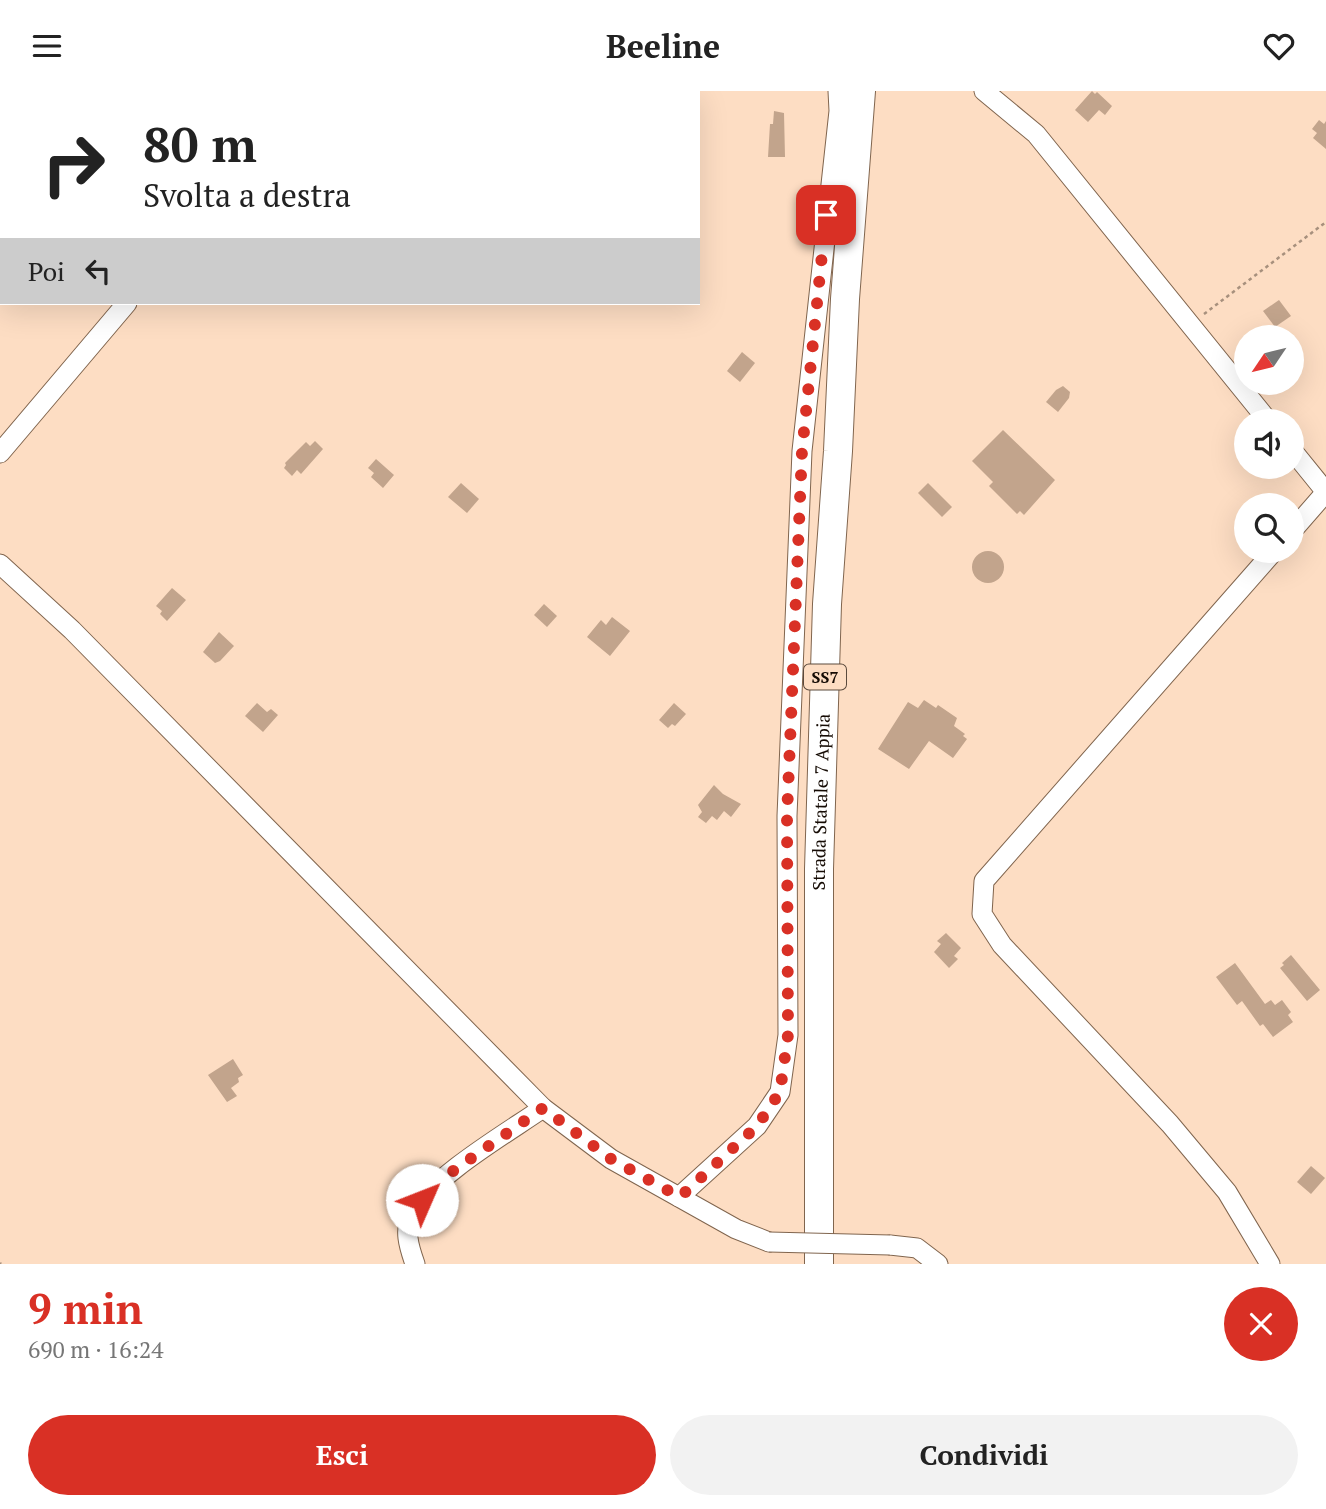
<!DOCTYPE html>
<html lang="it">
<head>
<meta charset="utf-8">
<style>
  :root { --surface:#fff; --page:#f2f2f2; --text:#222; --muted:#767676; --accent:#d93025 }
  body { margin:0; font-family:"PT Serif",serif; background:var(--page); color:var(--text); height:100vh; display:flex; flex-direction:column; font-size:26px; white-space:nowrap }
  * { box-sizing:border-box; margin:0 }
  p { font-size:23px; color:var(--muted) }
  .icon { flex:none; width:38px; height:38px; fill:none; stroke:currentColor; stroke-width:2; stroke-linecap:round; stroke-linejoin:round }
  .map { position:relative; height:1173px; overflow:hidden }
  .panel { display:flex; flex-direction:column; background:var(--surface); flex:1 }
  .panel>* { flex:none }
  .top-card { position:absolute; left:0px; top:0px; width:700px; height:214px; box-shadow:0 7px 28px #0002; background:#fff; color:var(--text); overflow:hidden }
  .needle { width:46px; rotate:235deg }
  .buttons { position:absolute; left:1234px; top:234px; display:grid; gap:14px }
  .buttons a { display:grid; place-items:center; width:70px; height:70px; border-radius:50%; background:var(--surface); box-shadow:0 7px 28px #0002; font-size:35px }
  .pin { position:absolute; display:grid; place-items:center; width:60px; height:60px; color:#fff; margin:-30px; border-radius:14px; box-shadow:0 4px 10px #0006 }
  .me { position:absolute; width:77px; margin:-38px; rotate:46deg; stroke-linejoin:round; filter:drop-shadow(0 0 5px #0008) }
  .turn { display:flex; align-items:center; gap:24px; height:147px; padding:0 28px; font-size:32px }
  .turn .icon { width:91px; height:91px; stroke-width:2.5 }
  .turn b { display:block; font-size:49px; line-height:60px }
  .then { display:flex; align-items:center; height:66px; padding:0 28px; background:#0003; gap:14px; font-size:26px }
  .round { display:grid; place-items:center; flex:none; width:74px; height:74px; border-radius:37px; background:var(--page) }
  .headline { display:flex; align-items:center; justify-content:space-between; height:119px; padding:0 28px }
  h1 { font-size:42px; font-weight:600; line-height:52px; color:var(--accent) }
  .action { display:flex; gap:14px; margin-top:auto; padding:14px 28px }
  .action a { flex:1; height:80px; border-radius:42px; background:var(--accent); color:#fff; font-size:28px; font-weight:600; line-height:80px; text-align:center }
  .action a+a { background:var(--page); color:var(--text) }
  header { display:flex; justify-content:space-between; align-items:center; height:91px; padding:0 28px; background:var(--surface); font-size:32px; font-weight:600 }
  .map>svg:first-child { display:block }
</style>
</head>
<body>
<header><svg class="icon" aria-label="menu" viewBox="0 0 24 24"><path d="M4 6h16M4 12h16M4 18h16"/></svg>Beeline<svg class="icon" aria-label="heart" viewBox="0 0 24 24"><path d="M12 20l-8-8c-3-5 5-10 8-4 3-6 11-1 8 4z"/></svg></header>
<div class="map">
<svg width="1326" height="1173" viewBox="0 0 1326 1173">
  <rect width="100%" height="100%" fill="#fdddc3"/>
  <g fill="#c2a48c">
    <polygon points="1092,0 1095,3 1097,1 1112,15 1105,24 1099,19 1088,31 1075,19"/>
    <polygon points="774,20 784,22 785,66 768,66 770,33 773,33"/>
    <polygon points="1319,29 1324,33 1326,30 1326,58 1313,47 1317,42 1312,38"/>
    <polygon points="1279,209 1291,225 1275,236 1263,220"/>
    <polygon points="742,261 755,272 740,291 727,280"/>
    <polygon points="1063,295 1070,301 1069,307 1058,321 1046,311 1056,299"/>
    <polygon points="1003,339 1055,389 1024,424 1020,420 1017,423 989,395 993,391 972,370"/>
    <polygon points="315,350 323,358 301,383 297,379 292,385 284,377 286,374 285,372 306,351 310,355"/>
    <polygon points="376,368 394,384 383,397 371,386 374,382 368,377"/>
    <polygon points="461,392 479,408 467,422 448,406"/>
    <polygon points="928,392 952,416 942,426 918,402"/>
    <circle cx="988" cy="476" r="16"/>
    <polygon points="172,497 186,509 167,530 160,523 162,520 156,515"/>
    <polygon points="544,513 557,525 547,536 534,524"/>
    <polygon points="612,526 630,540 610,565 587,546 601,529 606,534"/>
    <polygon points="219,541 234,555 220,570 215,572 203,561"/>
    <polygon points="924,609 936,617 938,614 957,627 954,635 965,643 963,645 967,648 953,667 929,650 909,678 878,658 908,611 918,617"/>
    <polygon points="257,612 267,621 271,618 278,624 263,641 245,625"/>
    <polygon points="674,612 686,623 675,635 672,633 668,637 659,629"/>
    <polygon points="714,694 723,703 741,713 731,726 724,720 717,729 712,725 706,732 698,726 702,721 698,714"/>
    <polygon points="946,842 961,857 954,865 958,868 949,877 934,861 941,853 937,850"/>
    <polygon points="1291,864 1320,899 1307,910 1280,877 1284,874 1282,872"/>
    <polygon points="1235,872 1265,913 1271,909 1275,914 1282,909 1291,921 1288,924 1293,931 1273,946 1263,933 1260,935 1242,910 1237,914 1216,886"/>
    <polygon points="233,968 243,984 238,987 239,991 231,997 237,1005 227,1011 208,984"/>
    <polygon points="1311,1075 1325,1087 1311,1103 1297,1091"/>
  </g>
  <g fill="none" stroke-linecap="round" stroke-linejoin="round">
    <g stroke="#80654e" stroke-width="21">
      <g id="minor">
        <polyline points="984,0 1036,43 1269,331"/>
        <polyline points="307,2 308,0"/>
        <polyline points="1292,359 1326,401"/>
        <polyline points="0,362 127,212"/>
        <polyline points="1292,440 1326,401"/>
        <polyline points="0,473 72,539 543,1017 611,1068 736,1138 769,1151"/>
        <polyline points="679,1106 757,1035 780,1001 788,944 787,725 802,360 839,20 838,0"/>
        <polyline points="890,1154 917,1157 938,1173"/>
        <path d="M 415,1173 C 409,1156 403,1138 413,1121 C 433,1085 507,1042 543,1017"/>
        <polyline points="1270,1173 1227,1101 1170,1033 1002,854 982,823 984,790 1274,460"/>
      </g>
    </g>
    <g stroke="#80654e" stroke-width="30">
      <g id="highway">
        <path id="s1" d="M 819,1173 L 819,778 L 827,513 L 838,360 L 845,208 L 861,0"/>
      </g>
    </g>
    <g stroke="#a7907d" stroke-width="2.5" stroke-dasharray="3.5 3.5" stroke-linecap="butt">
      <polyline points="0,33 2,35"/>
      <polyline points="1204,223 1326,131"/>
      <polyline points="0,1172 1,1173"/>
    </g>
    <use href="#minor" stroke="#fff" stroke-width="19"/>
    <use href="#highway" stroke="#fff" stroke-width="28"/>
    <g stroke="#80654e" stroke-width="21" stroke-linecap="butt">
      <polyline id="minor-bridge" points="769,1151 890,1154"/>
    </g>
    <use href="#minor-bridge" stroke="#fff" stroke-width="19"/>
  </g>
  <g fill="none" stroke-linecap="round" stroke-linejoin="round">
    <polyline stroke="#d93025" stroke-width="12" stroke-dasharray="0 21.6" points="422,1109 433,1094 543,1017 611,1068 680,1106 757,1035 780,1001 788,944 787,725 802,360 826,124"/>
  </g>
  <g text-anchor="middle" stroke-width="7" stroke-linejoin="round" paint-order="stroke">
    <rect fill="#fdddc3" stroke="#5b4a3d" stroke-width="2" x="804" y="573.5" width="42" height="25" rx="5"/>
    <g font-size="16" font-weight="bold" fill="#150b04">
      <text x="825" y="592">SS7</text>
    </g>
    <g font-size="18" fill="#150b04" stroke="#fdddc3">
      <text dy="6" stroke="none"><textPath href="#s1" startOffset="462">Strada Statale 7 Appia</textPath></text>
    </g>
  </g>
</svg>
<div class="buttons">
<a><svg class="needle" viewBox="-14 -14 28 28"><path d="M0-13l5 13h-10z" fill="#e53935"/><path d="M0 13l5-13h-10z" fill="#767676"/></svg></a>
<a><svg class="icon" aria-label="sound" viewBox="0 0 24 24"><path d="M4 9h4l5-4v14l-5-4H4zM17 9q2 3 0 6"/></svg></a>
<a><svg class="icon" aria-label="search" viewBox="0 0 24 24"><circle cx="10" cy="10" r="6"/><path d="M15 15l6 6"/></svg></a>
</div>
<div class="pin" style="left:826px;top:124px;background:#d93025"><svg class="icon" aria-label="arrive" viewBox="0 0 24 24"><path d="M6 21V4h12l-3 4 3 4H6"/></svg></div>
<svg class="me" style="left:422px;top:1109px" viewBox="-20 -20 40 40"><circle r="19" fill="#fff"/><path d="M0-13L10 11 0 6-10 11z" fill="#d93025"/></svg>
<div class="top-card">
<div class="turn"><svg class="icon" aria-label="right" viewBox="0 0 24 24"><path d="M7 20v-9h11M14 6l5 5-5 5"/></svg><div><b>80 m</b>Svolta a destra</div></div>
<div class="then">Poi<svg class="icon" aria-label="left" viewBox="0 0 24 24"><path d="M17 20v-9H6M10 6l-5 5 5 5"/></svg></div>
</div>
</div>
<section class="panel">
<div class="headline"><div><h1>9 min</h1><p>690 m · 16:24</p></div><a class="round" style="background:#d93025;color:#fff"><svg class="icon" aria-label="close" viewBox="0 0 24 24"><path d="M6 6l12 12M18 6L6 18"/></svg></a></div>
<div class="action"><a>Esci</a><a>Condividi</a></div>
</section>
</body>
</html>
